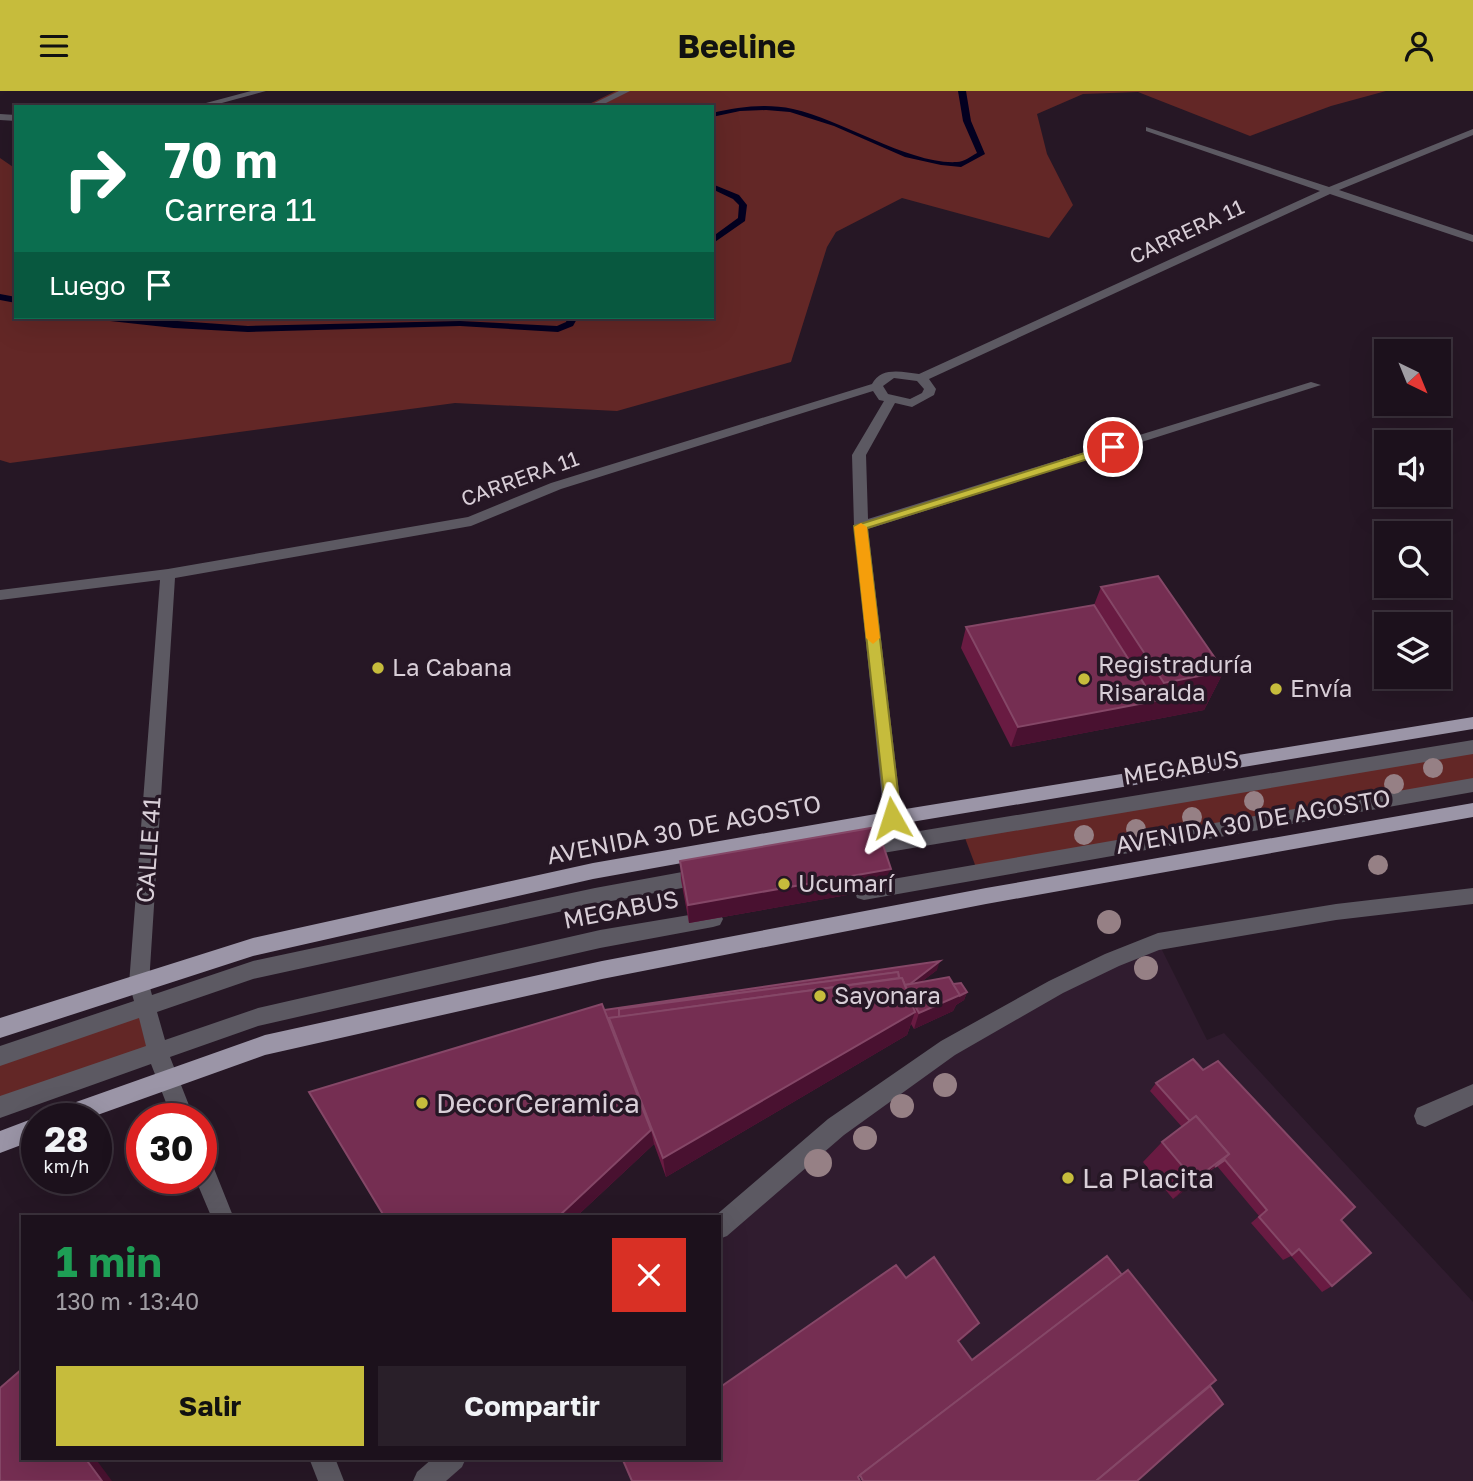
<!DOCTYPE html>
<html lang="es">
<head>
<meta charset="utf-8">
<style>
  :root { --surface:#1c111c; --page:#291f29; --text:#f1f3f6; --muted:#a09da3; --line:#3a313b; --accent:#c6bc3c }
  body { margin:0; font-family:"Golos Text",sans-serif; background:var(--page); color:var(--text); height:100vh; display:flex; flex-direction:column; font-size:26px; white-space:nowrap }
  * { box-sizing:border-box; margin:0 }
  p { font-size:23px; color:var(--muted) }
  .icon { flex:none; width:38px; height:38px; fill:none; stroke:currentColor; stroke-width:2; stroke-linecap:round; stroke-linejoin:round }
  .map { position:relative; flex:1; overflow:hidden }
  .side { position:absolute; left:21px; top:1124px; width:700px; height:245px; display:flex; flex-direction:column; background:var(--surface); border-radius:0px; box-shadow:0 7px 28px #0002,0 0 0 2px var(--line) }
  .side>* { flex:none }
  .guide { position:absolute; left:14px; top:14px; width:700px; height:214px; border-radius:0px; box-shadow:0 7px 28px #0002,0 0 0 2px var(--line); background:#0b6e4f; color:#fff; overflow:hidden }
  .needle { width:46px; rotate:137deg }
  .controls { position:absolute; left:1374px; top:248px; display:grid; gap:14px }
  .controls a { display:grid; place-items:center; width:77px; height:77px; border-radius:0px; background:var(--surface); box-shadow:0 7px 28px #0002,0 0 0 2px var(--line); font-size:35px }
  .speed { position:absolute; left:21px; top:1012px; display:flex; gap:14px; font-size:35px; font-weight:700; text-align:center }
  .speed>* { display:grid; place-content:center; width:91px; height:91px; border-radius:50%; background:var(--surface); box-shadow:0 7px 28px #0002,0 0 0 2px var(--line); line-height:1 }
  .speed small { font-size:18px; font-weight:400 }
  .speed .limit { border:10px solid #d22; background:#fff; color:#111 }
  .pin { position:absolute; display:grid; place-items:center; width:60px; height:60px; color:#fff; margin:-30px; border:4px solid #fff; border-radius:50%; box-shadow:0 2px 7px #0007 }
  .me { position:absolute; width:77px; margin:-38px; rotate:354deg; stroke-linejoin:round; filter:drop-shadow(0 0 5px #0008) }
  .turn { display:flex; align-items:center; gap:24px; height:147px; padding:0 35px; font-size:32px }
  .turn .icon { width:91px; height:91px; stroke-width:2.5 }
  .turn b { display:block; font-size:49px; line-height:60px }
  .then { display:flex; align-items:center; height:66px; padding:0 35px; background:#0003; gap:14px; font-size:26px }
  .round { display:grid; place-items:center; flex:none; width:74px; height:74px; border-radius:0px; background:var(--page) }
  .headline { display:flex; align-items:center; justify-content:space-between; height:119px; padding:0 35px }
  h1 { font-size:42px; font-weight:700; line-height:52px; color:#1e9e55 }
  .action { display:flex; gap:14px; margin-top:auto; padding:14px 35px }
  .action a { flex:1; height:80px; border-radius:0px; background:var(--accent); color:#111; font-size:28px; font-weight:700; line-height:80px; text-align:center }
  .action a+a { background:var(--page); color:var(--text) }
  header { display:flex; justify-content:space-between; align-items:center; height:91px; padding:0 35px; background:var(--accent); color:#111; font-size:32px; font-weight:700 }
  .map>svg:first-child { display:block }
</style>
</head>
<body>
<header><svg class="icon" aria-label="menu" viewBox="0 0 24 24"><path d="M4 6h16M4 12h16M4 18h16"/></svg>Beeline<svg class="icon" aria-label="person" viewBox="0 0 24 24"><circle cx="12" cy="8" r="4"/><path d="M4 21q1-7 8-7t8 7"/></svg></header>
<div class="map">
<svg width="1473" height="1390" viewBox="0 0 1473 1390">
  <rect width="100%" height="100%" fill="#261725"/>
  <polygon fill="#301c2f" points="1158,851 1207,949 1224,942 1473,1211 1473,1390 426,1390 453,1367 719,1367 719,1137 948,957"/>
  <g fill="#632726">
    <polygon points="616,0 1386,0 1331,15 1250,45 1138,1 1083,3 1037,23 1047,63 1073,114 1049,147 902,107 836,141 827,156 791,271 617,320 455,312 10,372 0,369 0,67 16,78 16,226 712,226 712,16 583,16"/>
    <polygon points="1473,656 1473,694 977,779 962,739"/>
    <polygon points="146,915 159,961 0,1016 0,965"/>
  </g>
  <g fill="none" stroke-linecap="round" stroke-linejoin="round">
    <g fill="#030020" fill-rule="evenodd">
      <path d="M 958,0 L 966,0 L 971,30 L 985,63 L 961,76 L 941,74 L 905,66 L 834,35 L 790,21 L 766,19 L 740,20 L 712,26 L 712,22 C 739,16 765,12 793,18 C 842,29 911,74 957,71 C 964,71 971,65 977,62 L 963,30 Z"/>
      <polygon points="712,93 739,104 747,114 745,130 712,153 712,146 738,127 739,114 733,108 712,98"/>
      <polygon points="0,203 16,206 16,212 0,209"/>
      <polygon points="96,226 121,226 248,235 460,230 557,235 566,231 568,226 578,226 573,235 558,241 460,235 248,241 174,237 101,229"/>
    </g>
    <g fill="#5c5962" fill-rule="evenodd">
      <polygon points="251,0 266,0 207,16 191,16"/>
      <polygon points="619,0 630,0 598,16 586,16"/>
      <polygon points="0,23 16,24 16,30 0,29"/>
      <path d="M 1146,36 L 1329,96 L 1473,38 L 1473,44 L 1339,99 L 1473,144 L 1473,151 L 1330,103 L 929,288 L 936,298 L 934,304 L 912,316 L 895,312 L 866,364 L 868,428 L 1311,291 L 1321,294 L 868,438 L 902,727 L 899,732 L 887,732 L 884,727 L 854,435 L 852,364 L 884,310 L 879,309 L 873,300 L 561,398 L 471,435 L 175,487 L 149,893 L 152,904 L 253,870 L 595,797 L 704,777 L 711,779 L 713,785 L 711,791 L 704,793 L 595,813 L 253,888 L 157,921 L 165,949 L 258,917 L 600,839 L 713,820 L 720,822 L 723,828 L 720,834 L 713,836 L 600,857 L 258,935 L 170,966 L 194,1027 L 172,1027 L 151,973 L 0,1027 L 0,1005 L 146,955 L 139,927 L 0,975 L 0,955 L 134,910 L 129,893 L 160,489 L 0,509 L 0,499 L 168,478 L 468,426 L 551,392 L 872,293 C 881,275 903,281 919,283 L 1320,100 L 1146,40 ZM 894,287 L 917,290 L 924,298 L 922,302 L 910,308 L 888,303 L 883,295 Z"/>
      <polygon points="1473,649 1473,663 859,766 853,763 850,758 853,753 859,750"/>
      <polygon points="1473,687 1473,701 864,809 857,807 855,801 857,795 864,793"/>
      <polygon points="1473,797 1473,813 1336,829 1159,859 1119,875 1063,902 955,964 844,1044 727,1145 719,1148 719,1125 715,1125 828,1028 941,950 1049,890 1105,863 1158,842 1336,813"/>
      <polygon points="1473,993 1473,1014 1425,1036 1417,1033 1414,1025 1417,1017"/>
      <polygon points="201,1062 209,1065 233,1125 211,1125 195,1087 201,1087"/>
      <polygon points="309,1367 335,1367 344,1390 318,1390"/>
      <polygon points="433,1367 466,1367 462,1376 446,1390 413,1390 417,1381"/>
    </g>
    <g fill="#9b95a7" fill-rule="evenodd">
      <polygon points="1473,626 1473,638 893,734 593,788 253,865 0,947 0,927 253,847 593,772 893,720"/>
      <polygon points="1473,712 1473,726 986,813 602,888 265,964 89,1027 51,1027 54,1019 62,1016 265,944 602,870 986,797"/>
      <polygon points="37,1026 39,1027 37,1027 37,1048 0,1062 0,1040"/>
    </g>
  </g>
  <g fill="#968085">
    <circle cx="1433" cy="677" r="10"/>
    <circle cx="1394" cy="693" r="10"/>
    <circle cx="1254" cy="710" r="10"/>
    <circle cx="1192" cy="726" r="10"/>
    <circle cx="1136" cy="738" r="10"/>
    <circle cx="1084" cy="744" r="10"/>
    <circle cx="1378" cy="774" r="10"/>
    <circle cx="1109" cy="831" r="12"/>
    <circle cx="1146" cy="877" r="12"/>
    <circle cx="945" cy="994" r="12"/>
    <circle cx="902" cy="1015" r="12"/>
    <circle cx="865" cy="1047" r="12"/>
    <circle cx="818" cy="1072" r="14"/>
  </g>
  <g fill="#691b42">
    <polygon points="1101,496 1224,580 1204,619 1011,656 961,557 966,536 1094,514"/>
    <polygon points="680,770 887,797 689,832 681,789"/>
    <polygon points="937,879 921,891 953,893 967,901 964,909 956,914 953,920 914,938 911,933 907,944 666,1086 654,1053 577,1125 384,1125 604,919"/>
    <polygon points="1156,992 1341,1129 1332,1195 1322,1201 1291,1165 1283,1169 1251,1132 1259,1125 1217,1075 1173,1108 1143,1071 1162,1051 1182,1036 1150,1000"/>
  </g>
  <g fill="#491130">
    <polygon points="1224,580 1204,619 1011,656 1018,636 1155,610 1164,592"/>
    <polygon points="891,778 887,797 689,832 688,814"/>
    <polygon points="940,870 937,879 907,902 904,897"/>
    <polygon points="967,901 964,909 956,914 953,920 914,938 919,922"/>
    <polygon points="915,921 907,944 666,1086 663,1067"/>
    <polygon points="651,1039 654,1053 577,1125 559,1125"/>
    <polygon points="1229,1063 1207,1082 1173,1108 1194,1089"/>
    <polygon points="979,1232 971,1241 951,1258 958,1250"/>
    <polygon points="85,1367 95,1367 112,1390 102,1390"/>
  </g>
  <g fill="#752e52" stroke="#854767" stroke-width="2">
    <polygon points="1158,485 1224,580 1164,592 1101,496"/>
    <polygon points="1094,514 1155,610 1018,636 966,536"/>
    <polygon points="877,736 891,778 688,814 680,770"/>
    <polygon points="940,870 910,893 905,894 902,887 899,887 898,881 619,918 619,926 609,927 611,937 604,919"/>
    <polygon points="898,881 899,887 619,926 619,918"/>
    <polygon points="949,886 960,904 919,922 910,906 905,894"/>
    <polygon points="902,887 915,921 663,1067 609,927"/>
    <polygon points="961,892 967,901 959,905 960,904 953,893"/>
    <polygon points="602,913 651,1039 559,1125 384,1125 309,1001"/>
    <polygon points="1193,968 1203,979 1218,970 1355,1116 1341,1129 1371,1162 1332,1195 1299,1158 1292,1164 1259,1126 1267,1119 1225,1069 1215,1076 1229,1063 1196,1025 1190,1030 1156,992"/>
    <polygon points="1196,1025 1229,1063 1194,1089 1162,1051"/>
    <polygon points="1107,1165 1122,1184 860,1384 858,1386 860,1390 632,1390 622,1367 719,1367 719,1297 896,1174 906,1187 934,1166 979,1232 958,1250 972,1269"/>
    <polygon points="1128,1179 1216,1289 1096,1390 863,1390 860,1384"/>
    <polygon points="22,1278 23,1367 85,1367 102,1390 0,1390 0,1297"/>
    <polygon points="1210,1295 1223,1313 1137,1390 1096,1390"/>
  </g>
  <polygon fill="#c6bc3c" stroke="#817a27" stroke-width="2" points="1113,353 1119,356 1117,359 867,437 901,727 898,732 887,732 854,435"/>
  <polygon fill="#f59e0b" points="861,432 867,436 880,547 873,553 866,547 854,436"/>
  <g fill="#c6bc3c" stroke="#261725" stroke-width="2.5">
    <circle cx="378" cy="577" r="7"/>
    <circle cx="1084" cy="588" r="7"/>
    <circle cx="1276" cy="598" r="7"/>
    <circle cx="784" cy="793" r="7"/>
    <circle cx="820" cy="905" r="7"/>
    <circle cx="422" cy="1012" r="7"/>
    <circle cx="1068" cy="1087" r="7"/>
  </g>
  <g text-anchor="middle" stroke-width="7" stroke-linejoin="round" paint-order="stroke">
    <g font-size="21" fill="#d8ced7" stroke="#261725">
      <text transform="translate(1187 141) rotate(-25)" y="7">CARRERA 11</text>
      <text transform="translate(520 388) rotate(-20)" y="7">CARRERA 11</text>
    </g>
    <g font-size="24" fill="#d8ced7" stroke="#261725" text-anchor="start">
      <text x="1098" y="582">Registraduría<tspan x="1098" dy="28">Risaralda</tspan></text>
      <text x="392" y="585">La Cabana</text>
      <text x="1290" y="606">Envía</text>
      <text x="798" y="801">Ucumarí</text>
      <text x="834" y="913">Sayonara</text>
    </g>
    <g font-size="24" fill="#d8ced7" stroke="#261725">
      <text transform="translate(1181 677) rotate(-9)" y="8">MEGABUS</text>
      <text transform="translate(1253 731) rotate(-10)" y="8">AVENIDA 30 DE AGOSTO</text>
      <text transform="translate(684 739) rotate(-11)" y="8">AVENIDA 30 DE AGOSTO</text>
      <text transform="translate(149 759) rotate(-86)" y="8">CALLE 41</text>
      <text transform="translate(621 819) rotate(-11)" y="8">MEGABUS</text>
    </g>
    <g font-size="28" fill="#d8ced7" stroke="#261725" text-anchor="start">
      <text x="436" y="1022">DecorCeramica</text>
      <text x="1082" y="1097">La Placita</text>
    </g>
  </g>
</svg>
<div class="controls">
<a><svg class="needle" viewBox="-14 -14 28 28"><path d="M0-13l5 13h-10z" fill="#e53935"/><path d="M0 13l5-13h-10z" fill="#a09da3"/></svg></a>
<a><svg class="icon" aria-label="sound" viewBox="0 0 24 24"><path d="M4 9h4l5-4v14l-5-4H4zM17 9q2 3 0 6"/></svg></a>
<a><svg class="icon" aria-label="search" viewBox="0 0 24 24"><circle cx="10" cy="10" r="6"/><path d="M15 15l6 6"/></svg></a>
<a><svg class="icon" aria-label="layers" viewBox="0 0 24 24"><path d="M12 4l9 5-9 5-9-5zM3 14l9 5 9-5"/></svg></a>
</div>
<div class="speed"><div>28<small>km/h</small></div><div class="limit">30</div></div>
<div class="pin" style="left:1113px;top:356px;background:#d93025"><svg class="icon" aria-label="arrive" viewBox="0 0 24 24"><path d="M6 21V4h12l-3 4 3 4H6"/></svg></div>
<svg class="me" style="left:892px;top:727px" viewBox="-20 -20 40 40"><path d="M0-17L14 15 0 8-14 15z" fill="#c6bc3c" stroke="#fff" stroke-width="4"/></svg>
<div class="guide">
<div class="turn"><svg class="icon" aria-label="right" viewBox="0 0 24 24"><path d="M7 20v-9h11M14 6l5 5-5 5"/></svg><div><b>70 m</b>Carrera 11</div></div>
<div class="then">Luego<svg class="icon" aria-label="arrive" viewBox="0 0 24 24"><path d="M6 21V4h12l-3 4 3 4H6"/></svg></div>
</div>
<section class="side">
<div class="headline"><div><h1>1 min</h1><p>130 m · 13:40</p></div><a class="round" style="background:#d93025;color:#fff"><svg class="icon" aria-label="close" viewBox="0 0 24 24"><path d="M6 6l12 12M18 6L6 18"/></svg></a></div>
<div class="action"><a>Salir</a><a>Compartir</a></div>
</section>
</div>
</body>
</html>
